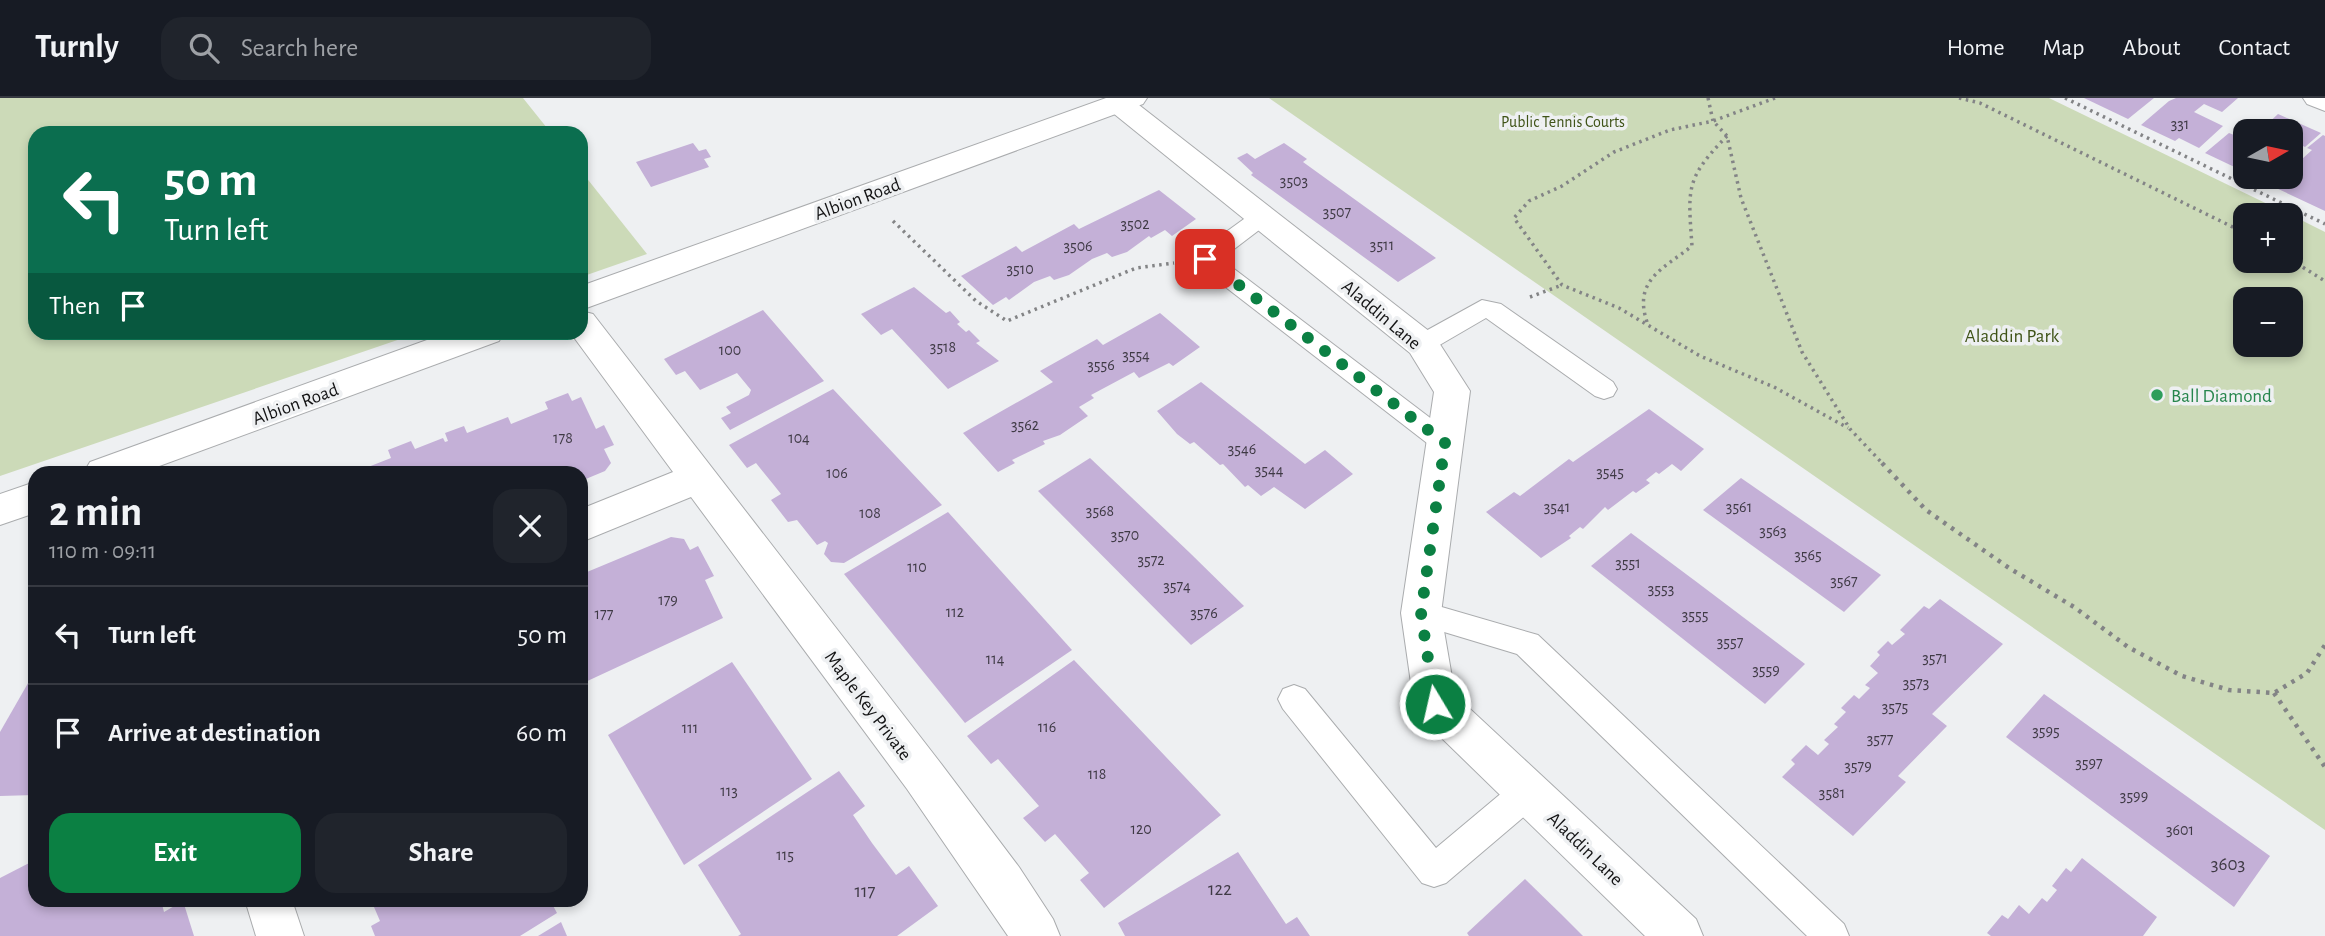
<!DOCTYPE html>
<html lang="en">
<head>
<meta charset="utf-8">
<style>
  :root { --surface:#171b24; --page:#20242c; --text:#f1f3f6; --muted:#9ea1a6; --line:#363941; --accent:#0b8043 }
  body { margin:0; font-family:"Alegreya Sans",sans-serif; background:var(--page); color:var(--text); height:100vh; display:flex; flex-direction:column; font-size:26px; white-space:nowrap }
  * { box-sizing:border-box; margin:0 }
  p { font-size:23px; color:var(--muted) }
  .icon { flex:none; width:38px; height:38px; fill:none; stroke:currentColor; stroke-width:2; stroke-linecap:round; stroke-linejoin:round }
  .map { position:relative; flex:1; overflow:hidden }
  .side { position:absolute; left:28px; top:368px; width:560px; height:441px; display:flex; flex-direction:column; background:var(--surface); border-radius:21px; box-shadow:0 4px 10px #0003 }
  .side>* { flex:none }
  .banner { position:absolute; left:28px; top:28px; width:560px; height:214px; border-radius:21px; box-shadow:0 4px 10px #0003; background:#0b6e4f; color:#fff; overflow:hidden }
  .needle { width:46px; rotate:81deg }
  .tools { position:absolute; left:2233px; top:21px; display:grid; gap:14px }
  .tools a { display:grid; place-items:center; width:70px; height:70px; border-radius:14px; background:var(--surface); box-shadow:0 4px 10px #0003; font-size:35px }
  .pin { position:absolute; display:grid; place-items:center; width:60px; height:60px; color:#fff; margin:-30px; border-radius:14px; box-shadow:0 4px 10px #0006 }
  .me { position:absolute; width:77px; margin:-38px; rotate:351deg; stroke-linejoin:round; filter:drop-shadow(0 0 5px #0008) }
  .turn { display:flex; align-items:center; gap:24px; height:147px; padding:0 21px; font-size:32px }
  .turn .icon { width:91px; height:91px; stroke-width:2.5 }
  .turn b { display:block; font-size:49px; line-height:60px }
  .then { display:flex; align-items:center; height:66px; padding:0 21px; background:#0003; gap:14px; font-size:26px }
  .round { display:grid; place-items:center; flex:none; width:74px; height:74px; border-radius:21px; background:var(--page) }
  .head { display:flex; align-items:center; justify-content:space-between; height:119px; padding:0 21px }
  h1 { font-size:42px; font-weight:600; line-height:52px }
  .action { display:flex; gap:14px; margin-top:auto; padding:14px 21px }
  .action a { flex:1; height:80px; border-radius:21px; background:var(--accent); color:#fff; font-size:28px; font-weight:600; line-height:80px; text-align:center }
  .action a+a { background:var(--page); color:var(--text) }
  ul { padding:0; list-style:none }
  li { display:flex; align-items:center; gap:21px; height:98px; padding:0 21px; border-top:2px solid var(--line) }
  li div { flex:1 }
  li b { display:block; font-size:26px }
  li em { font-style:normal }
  header { display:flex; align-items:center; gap:42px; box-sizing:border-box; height:98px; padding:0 35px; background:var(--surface); border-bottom:2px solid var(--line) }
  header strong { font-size:33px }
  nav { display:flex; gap:38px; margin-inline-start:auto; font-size:24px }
  .search { width:490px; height:63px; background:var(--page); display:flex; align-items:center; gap:18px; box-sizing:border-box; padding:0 24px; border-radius:21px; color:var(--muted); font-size:26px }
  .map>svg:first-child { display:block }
</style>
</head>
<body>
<header>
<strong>Turnly</strong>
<div class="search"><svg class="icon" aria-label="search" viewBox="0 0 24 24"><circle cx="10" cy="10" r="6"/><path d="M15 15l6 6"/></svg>Search here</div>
<nav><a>Home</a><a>Map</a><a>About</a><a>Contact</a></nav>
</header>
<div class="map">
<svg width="2325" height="838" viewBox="0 0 2325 838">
  <rect width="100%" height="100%" fill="#eef0f2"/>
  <g fill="#ccdab8" fill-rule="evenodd">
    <polygon points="0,0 523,0 551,35 35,35 35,234 418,235 0,378"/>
    <path d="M 1269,0 L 2049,0 L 2290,117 L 2245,117 L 2245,163 L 2291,163 L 2291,117 L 2325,134 L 2325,732 ZM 2245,201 L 2291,201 L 2291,247 L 2245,247 Z"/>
    <polygon points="581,73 647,156 581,179"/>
  </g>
  <g fill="#c4b0d7">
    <polygon points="2084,0 2154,0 2128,21"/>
    <polygon points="2176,0 2238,0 2222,14 2204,6 2194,14 2223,28 2199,50 2179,40 2175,43 2141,27 2169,3"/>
    <polygon points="2278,16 2321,35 2305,49 2299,46 2291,54 2291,33 2265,33 2263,30"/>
    <polygon points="2241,31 2245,33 2245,74 2205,55 2229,35 2234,37"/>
    <polygon points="2323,37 2325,38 2325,113 2274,89 2282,79 2291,79 2291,71 2312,52 2307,50"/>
    <polygon points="693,45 699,53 706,51 711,59 704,61 709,69 651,89 636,64"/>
    <polygon points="1284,45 1307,61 1303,64 1436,160 1398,184 1251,77 1253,75 1237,60 1247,55 1255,61"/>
    <polygon points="1159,92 1196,121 1172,138 1165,132 1151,140 1149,138 1127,154 1112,159 1107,155 1092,161 1069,177 1054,182 1050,178 1034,184 1009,202 1006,199 993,207 961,178 1016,148 1022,154 1074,126 1079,131"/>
    <polygon points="914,189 946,215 950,213 960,224 957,226 966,234 969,232 980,243 976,245 999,263 948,291 892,231 881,237 861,216"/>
    <polygon points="763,212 824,283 730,332 721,320 731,315 726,309 749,297 751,292 737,275 700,292 685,273 676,277 664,261"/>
    <polygon points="1160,215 1200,249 1173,268 1169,265 1139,280 1134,274 1091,297 1094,300 1079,309 1088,318 1060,337 1043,343 1045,346 1012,362 1015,365 998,374 963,335 1053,284 1040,273 1097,241 1103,247"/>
    <polygon points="1201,284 1305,366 1325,352 1353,376 1305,411 1274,389 1261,398 1248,387 1245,389 1223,366 1220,367 1194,344 1190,346 1177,336 1157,313"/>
    <polygon points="833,291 942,407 844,465 831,464 824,456 828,445 825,443 817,447 797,422 788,424 771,402 781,396 773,386 756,365 747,370 729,347"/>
    <polygon points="568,295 572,303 581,299 596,331 604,327 614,347 604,351 611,365 605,373 581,383 581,374 364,374 363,371 391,360 388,352 411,343 415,351 443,340 445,344 448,343 445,335 464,328 467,335 508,319 511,326 548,311 545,304"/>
    <polygon points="1649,311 1704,351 1681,373 1672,366 1659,376 1656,374 1646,382 1650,385 1636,395 1633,393 1608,412 1605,409 1583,431 1580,429 1569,438 1571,440 1541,460 1486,414 1514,394 1520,398 1569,361 1573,364"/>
    <polygon points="1090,360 1190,455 1244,508 1191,547 1038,393"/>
    <polygon points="1741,380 1809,427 1881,477 1844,514 1703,412"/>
    <polygon points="948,414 1072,552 965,625 844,476"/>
    <polygon points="1631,435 1698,485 1805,566 1765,606 1591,468"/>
    <polygon points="671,439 684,441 690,452 698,448 714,478 705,482 723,520 581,586 581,460 587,474"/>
    <polygon points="1940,501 2003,546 1932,616 1947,628 1898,678 1906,684 1853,738 1782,679 1795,666 1791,662 1806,647 1818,657 1829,646 1824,642 1838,629 1834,626 1846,614 1841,610 1854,597 1859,601 1870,590 1865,587 1878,575 1870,568 1880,557 1877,554 1888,543 1892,547 1905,536 1900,532 1924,508 1929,511"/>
    <polygon points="1074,562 1221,717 1104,810 1080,782 1089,775 1055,736 1045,744 1023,720 1039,708 998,661 991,666 967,638"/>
    <polygon points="732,564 812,681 684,767 608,637"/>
    <polygon points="35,573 35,697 0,698 0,634"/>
    <polygon points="2044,596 2270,758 2234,809 2006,639"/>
    <polygon points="839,673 865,708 853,717 872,745 896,777 909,768 938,808 897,838 738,838 741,836 698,767"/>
    <polygon points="1238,754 1286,826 1297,819 1310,838 1125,838 1118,825"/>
    <polygon points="2082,760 2157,819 2143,838 1991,838 1987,835 2002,817 2008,821 2019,807 2029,816 2042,800 2047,804 2057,792 2052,788 2066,770 2071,774"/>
    <polygon points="35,762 35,802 161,802 164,814 183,803 194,838 0,838 0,780"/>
    <polygon points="1525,781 1563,818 1583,838 1469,838 1467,835"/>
    <polygon points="371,802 550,802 557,815 520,838 375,838 371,828 380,823"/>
    <polygon points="561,824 567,838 538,838"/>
  </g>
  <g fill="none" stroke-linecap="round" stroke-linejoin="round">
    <g stroke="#aaacae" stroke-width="2">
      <g id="service">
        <polygon points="1263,110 1271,113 1275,118 1271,123 1221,161 1454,338 1458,345 1454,352 1445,355 1436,352 1197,167 1193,161 1197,155 1255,113"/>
        <polygon points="1482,202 1501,206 1613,284 1617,291 1613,298 1604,301 1595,298 1486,220 1431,252 1422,255 1413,252 1409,246 1413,240"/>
        <polygon points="1421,503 1538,537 1844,826 1849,838 1807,838 1517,556 1411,524 1406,515 1411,506"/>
        <polygon points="1294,587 1305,591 1436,750 1516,683 1528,679 1540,683 1544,694 1540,705 1446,785 1434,789 1422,785 1283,611 1278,601 1283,591"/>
      </g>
    </g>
    <g stroke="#aaacae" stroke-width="2">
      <g id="minor">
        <polygon points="1107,0 1130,0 1434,237 1470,293 1441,515 1455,597 1696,821 1703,838 1645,838 1420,619 1414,606 1401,515 1434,294 1410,255 1108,11 1103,5"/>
        <polygon points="2303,0 2325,0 2325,13 2307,6"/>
        <polygon points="581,213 593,216 939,663 1019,769 1053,821 1060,838 1008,838 907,691 691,399 581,444 581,411 673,374 570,234 581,234"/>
        <polygon points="245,802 292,802 304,838 256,838"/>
      </g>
    </g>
    <g stroke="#aaacae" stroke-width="2">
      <g id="tertiary">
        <polygon points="1106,0 1147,0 1143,6 581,212 581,188"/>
        <polygon points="449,234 504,234 499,243 143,374 84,374 90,364"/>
        <polygon points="35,384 35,415 0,427 0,396"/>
      </g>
    </g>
    <g stroke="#838486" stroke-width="3.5" stroke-dasharray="2.5 4.5" stroke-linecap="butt">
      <polyline points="1708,0 1713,23 1670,32 1614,54 1562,88 1529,103 1514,120 1562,187 1619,210 1700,258 1774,289 1848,330"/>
      <polyline points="1775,0 1713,23 1727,38 1741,100 1802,254 1850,331 1884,367"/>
      <polyline points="1959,0 1980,5 2245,135"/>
      <polyline points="2065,0 2325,126"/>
      <polyline points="893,123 976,203 1007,223 1136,170 1174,165"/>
      <polyline points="2291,162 2325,183"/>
      <polyline points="1530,199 1562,187"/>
      <path d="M 1647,224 C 1633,182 1663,171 1692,148 C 1688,90 1685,81 1727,38"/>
    </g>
    <g stroke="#838486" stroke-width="4.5" stroke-dasharray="3.5 6" stroke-linecap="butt">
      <polyline points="1882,365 1926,412 2009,470 2074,509 2128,549 2182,578 2229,592 2274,595 2307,575 2325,547"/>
      <polyline points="2274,595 2325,669"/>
    </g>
    <use href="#service" fill="#fff" fill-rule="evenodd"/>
    <use href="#minor" fill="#fff" fill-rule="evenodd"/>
    <use href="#tertiary" fill="#fff" fill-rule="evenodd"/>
  </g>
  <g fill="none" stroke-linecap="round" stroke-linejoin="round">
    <polyline stroke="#0b8043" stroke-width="12" stroke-dasharray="0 21.6" points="1205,161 1445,345 1421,515 1435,606"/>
  </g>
  <circle fill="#2e9e5b" stroke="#eef0f2" stroke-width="2.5" cx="2157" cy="297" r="7"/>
  <g text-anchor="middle" stroke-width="7" stroke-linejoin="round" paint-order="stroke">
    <g font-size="16" fill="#3f5317" stroke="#eef0f2">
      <text x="1563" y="29">Public Tennis Courts</text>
    </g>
    <g font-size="16" fill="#3f3a45">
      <text x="2180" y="31">331</text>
      <text x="1294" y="88">3503</text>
      <text x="1337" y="119">3507</text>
      <text x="1135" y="131">3502</text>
      <text x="1382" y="152">3511</text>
      <text x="1078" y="153">3506</text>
      <text x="1020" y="176">3510</text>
      <text x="943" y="254">3518</text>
      <text x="730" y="257">100</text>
      <text x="1136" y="262">3554</text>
      <text x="1101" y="272">3556</text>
      <text x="1025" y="332">3562</text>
      <text x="563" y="345">178</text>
      <text x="799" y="345">104</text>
      <text x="1242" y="356">3546</text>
      <text x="1269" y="377">3544</text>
      <text x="1610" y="379">3545</text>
      <text x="837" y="380">106</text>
      <text x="1557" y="414">3541</text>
      <text x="1739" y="414">3561</text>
      <text x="1100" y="418">3568</text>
      <text x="870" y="420">108</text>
      <text x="1773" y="438">3563</text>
      <text x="1125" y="442">3570</text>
      <text x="1808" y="462">3565</text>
      <text x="1151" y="467">3572</text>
      <text x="1628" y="470">3551</text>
      <text x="917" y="474">110</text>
      <text x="1844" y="488">3567</text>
      <text x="1177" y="493">3574</text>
      <text x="1661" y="496">3553</text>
      <text x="668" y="507">179</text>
      <text x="955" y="519">112</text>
      <text x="1204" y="520">3576</text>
      <text x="604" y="521">177</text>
      <text x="1695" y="522">3555</text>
      <text x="1730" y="549">3557</text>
      <text x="1935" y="565">3571</text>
      <text x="995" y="566">114</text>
      <text x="1766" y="577">3559</text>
      <text x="1916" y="590">3573</text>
      <text x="1895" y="614">3575</text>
      <text x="1047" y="634">116</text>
      <text x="690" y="635">111</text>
      <text x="2046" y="638">3595</text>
      <text x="1880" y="646">3577</text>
      <text x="2089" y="670">3597</text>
      <text x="1858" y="673">3579</text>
      <text x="1097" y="681">118</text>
      <text x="729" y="698">113</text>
      <text x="1832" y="700">3581</text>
      <text x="2134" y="703">3599</text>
      <text x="1141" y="736">120</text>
      <text x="2180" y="737">3601</text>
      <text x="785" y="762">115</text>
    </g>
    <g font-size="19" fill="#131314" stroke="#eef0f2">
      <text transform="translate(857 100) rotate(-20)" y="7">Albion Road</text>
      <text transform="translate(1382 216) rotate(40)" y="7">Aladdin Lane</text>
      <text transform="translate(295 305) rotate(-20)" y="7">Albion Road</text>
      <text transform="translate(869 607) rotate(53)" y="7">Maple Key Private</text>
      <text transform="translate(1586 750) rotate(44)" y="7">Aladdin Lane</text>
    </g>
    <g font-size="19" fill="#3f5317" stroke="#eef0f2">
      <text x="2012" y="244">Aladdin Park</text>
    </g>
    <g font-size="19" fill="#27864d" stroke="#eef0f2" text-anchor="start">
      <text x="2171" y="304">Ball Diamond</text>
    </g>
    <g font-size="19" fill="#3f3a45">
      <text x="2228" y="772">3603</text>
      <text x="1220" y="797">122</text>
      <text x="865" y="799">117</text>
    </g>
  </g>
</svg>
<div class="tools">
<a><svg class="needle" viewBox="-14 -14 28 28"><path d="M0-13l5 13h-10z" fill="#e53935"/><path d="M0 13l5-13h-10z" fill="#9ea1a6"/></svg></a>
<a>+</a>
<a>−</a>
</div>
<div class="pin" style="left:1205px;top:161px;background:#d93025"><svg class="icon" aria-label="arrive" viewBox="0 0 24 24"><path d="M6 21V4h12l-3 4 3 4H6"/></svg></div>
<svg class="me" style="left:1435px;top:606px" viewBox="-20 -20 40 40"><circle r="17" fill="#0b8043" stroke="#fff" stroke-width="3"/><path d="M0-11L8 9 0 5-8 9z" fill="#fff"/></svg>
<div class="banner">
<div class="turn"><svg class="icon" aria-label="left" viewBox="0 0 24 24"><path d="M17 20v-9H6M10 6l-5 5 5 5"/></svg><div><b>50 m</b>Turn left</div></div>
<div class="then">Then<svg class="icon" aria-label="arrive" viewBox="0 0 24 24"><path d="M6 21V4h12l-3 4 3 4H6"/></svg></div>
</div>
<section class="side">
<div class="head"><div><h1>2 min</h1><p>110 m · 09:11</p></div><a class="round"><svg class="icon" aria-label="close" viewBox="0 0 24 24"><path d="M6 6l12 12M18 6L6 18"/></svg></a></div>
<ul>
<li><svg class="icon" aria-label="left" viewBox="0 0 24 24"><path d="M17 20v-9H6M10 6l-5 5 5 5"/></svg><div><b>Turn left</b></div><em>50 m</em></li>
<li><svg class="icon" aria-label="arrive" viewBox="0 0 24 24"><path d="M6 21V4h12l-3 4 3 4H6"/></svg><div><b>Arrive at destination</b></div><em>60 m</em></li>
</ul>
<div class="action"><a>Exit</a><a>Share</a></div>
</section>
</div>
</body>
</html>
